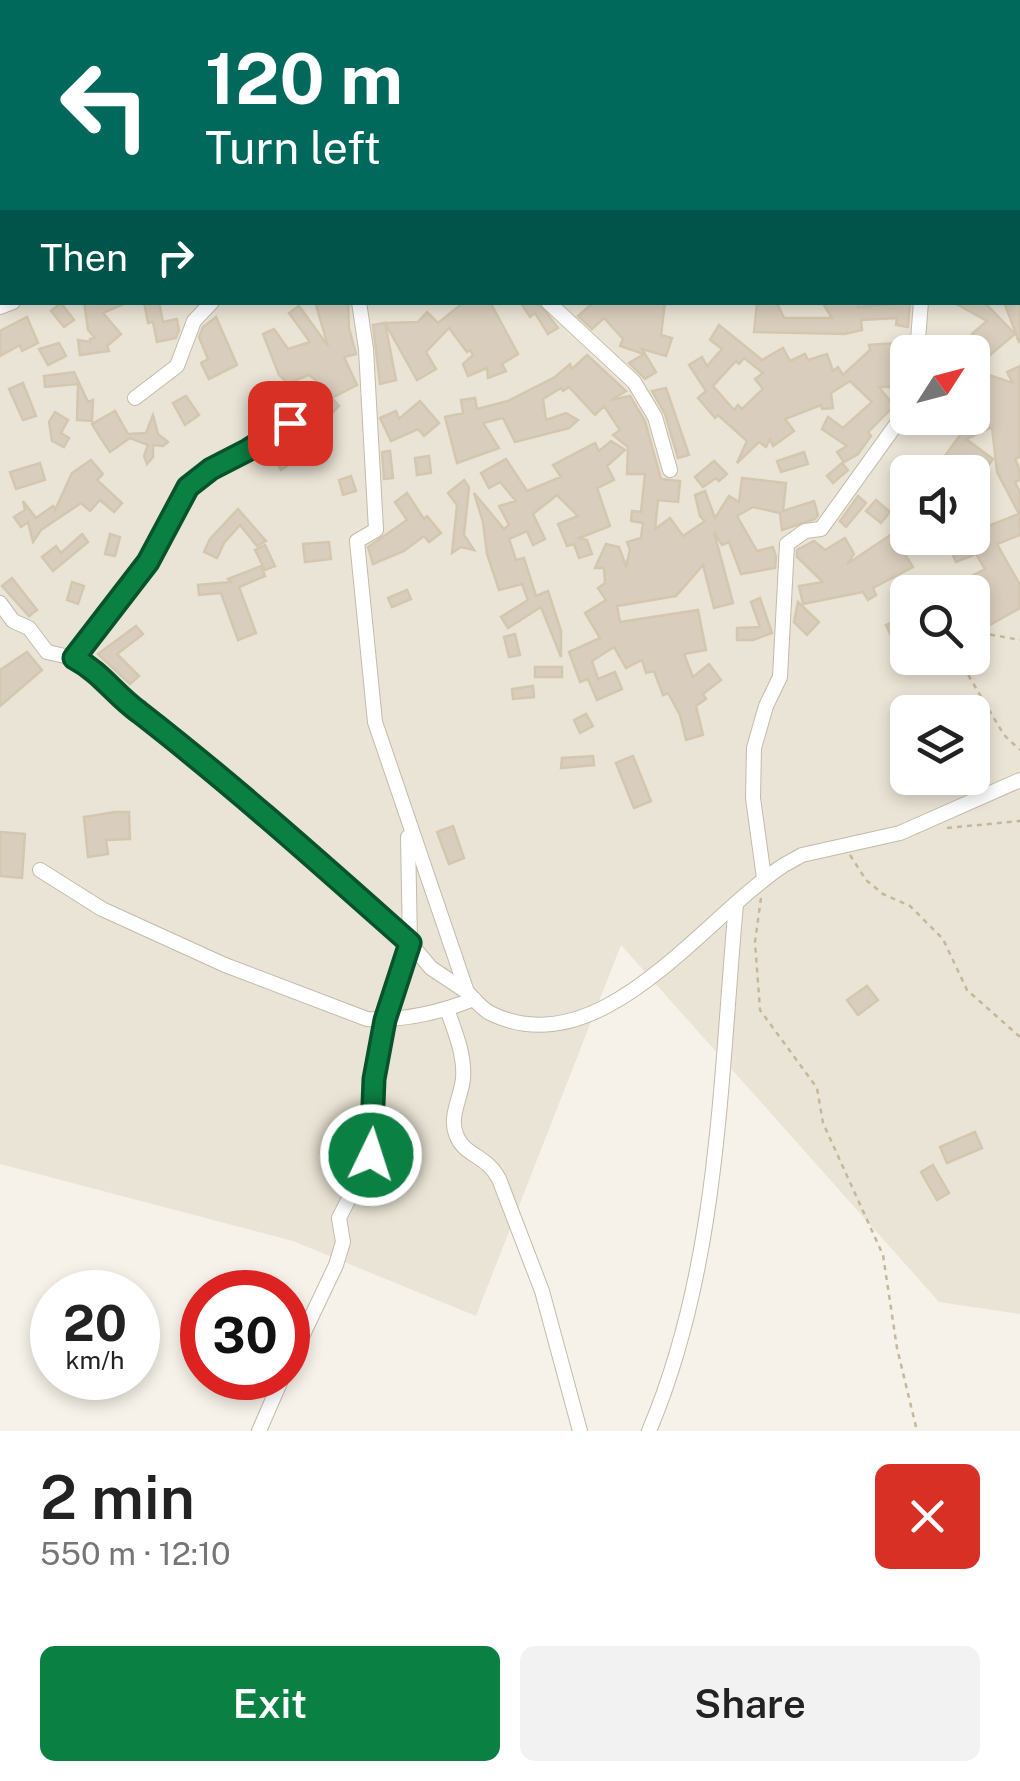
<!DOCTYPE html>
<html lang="en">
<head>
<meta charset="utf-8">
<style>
  :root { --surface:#fff; --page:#f2f2f2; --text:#222; --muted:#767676; --accent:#0b8043 }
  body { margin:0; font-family:"Public Sans",sans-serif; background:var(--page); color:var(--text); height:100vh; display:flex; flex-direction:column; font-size:38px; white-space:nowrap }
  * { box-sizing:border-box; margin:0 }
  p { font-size:32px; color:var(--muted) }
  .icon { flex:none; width:55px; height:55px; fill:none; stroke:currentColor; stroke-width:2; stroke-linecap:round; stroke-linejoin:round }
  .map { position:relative; height:1431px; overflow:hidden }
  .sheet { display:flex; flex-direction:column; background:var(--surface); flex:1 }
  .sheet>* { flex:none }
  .top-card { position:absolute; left:0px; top:0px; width:1020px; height:305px; box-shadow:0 5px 15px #0003; background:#00695c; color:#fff; overflow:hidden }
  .needle { width:65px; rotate:54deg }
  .fabs { position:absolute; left:890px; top:335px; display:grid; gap:20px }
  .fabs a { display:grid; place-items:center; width:100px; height:100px; border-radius:15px; background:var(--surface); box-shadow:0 5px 15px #0003; font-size:50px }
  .speed { position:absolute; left:30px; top:1270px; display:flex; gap:20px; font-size:50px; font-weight:700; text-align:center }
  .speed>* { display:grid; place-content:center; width:130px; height:130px; border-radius:50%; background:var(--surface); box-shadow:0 5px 15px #0003; line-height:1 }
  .speed small { font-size:25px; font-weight:400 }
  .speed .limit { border:15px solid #d22; background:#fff; color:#111 }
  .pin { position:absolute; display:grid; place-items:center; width:85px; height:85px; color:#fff; margin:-42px; border-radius:20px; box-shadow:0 5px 15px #0006 }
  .me { position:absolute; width:110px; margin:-55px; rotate:4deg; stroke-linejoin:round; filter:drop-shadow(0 0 8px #0008) }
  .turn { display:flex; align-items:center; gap:35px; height:210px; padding:0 40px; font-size:45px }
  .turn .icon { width:130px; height:130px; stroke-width:2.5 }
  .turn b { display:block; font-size:70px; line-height:85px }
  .then { display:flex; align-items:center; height:95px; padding:0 40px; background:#0003; gap:20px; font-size:38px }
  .round { display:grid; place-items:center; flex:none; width:105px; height:105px; border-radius:15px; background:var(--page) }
  .overview { display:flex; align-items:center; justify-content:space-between; height:170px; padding:0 40px }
  h1 { font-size:60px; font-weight:600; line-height:75px }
  .action { display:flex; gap:20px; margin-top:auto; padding:20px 40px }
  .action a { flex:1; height:115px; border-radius:15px; background:var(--accent); color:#fff; font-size:40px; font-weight:600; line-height:115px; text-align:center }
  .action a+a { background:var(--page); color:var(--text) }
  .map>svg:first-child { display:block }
</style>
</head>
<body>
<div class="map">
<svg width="1020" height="1431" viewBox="0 0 1020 1431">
  <rect width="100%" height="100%" fill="#f6f2e9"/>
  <path fill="#eae4d6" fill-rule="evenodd" d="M 0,0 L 1020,0 L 1020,1314 L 939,1302 L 621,945 L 476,1316 L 293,1241 L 0,1164 ZM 2,2 L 1018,2 L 1018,302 L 2,302 ZM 908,352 L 972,352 L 972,418 L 908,418 ZM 908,472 L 972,472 L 972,538 L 908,538 ZM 908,592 L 972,592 L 972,658 L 908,658 ZM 908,712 L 972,712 L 972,778 L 908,778 Z"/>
  <g fill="#d9cebd" stroke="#d4c7af" stroke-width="2.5" fill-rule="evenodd">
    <polygon points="84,302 128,302 103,313 121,334 107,346 109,351 80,355 78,340 90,342 90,339 95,338 88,330"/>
    <polygon points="144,302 159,302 163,322 177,319 179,330 176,338 157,342 153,322 148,323"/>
    <polygon points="324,302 348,302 349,328 356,354 344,357 357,385 332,398 339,406 326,419 310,404 325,387 309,375 288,383 279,375 263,334 274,329 288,349 310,342 289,313 299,306 328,346 316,305"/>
    <polygon points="464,302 490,302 518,354 502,364 506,371 488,378 487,368 468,376 463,364 473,355 470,350 467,352 449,328 426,352 436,369 417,380 385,323 418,322 427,312 438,323"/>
    <polygon points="520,302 538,302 558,328 548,334 535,313 530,317"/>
    <polygon points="594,302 665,302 661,335 672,338 666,356 642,349 656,372 645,379 629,363 644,354 620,346 623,339 604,318 592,329 578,316"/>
    <polygon points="822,302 858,302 858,307 910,302 908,327 896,325 897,318 861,320 862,330 845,334 754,332 757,304 777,303 784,318 832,318"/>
    <polygon points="953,302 984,302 1015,334 990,355 972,334 987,321"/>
    <polygon points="1004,302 1020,302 1020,342 1019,342"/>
    <polygon points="61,303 74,320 64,327 51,311"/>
    <polygon points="27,317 38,343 22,351 20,345 0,356 0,331"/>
    <polygon points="216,317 237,365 209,379 201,363 208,359 199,337 203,327"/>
    <polygon points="385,323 396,380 380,384 373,325"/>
    <path d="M 719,325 L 762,360 L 783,348 L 790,361 L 805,354 L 808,360 L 827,354 L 833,371 L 838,367 L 843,375 L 870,350 L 869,345 L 895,343 L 899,387 L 879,387 L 894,406 L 868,432 L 871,436 L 858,454 L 844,462 L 837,452 L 847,446 L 822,429 L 828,417 L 843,428 L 872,402 L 850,381 L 831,393 L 833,408 L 822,409 L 821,405 L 785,419 L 794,431 L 773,446 L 770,439 L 766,447 L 759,442 L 737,463 L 747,441 L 718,415 L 715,418 L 698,398 L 706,391 L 689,365 L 702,357 L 707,366 L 722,349 L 710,340 ZM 744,358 L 763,373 L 755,379 L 763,389 L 742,409 L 738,405 L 734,410 L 713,386 L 736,361 L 739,364 Z"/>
    <polygon points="59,343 66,356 48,365 39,349"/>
    <polygon points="587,355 626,391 611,400 630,396 645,421 661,479 680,481 678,502 658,500 655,529 670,518 683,536 705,521 700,516 695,495 705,491 715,518 729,496 739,502 742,478 786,483 783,511 814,501 818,515 815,519 782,530 780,513 753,507 737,516 757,551 773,547 776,557 775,568 741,574 729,542 722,545 714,532 733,603 714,608 703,565 676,596 617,606 620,622 698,610 706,650 684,654 693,677 709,664 721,680 703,694 706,699 696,706 703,735 686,740 680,715 668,693 663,695 654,671 646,673 642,660 626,668 614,647 592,661 598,679 615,672 622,689 597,700 588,679 580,682 569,652 600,638 585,613 606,600 598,588 605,583 604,568 595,568 606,544 619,547 626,566 630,550 627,542 641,538 643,523 631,521 632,511 641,512 645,474 627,474 628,447 613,435 620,430 604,406 595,415 569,387 563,391 561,388 543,399 546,420 566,413 578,420 569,428 515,442 503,418 483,423 499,448 457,463 445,417 463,413 461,400 475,398 477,409 508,401 555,377 570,364 572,369"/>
    <polygon points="1020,366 1020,457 1015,459 1020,471 1020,480 1015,482 1020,493 1020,535 997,544 1020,585 1020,608 988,626 964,580 985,569 976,554 956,562 945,538 972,538 972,532 1019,514 997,472 992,427 966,439 993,459 972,487 972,472 950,472 939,464 966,427 964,424 972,419 972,394 979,375 984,377 986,374 1013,383 1007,372"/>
    <polygon points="74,372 88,402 93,400 92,421 77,420 78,384 45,387 44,376"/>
    <polygon points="23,383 36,416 23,420 9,389"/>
    <polygon points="281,385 290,405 277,411 268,390"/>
    <polygon points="666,388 689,455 678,458 665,414 652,391"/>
    <polygon points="186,396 199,415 185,425 173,403"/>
    <polygon points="420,401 439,423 424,436 418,429 391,441 380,418 396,411 399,419"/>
    <polygon points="115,411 128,434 146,433 153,415 158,434 168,442 163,446 153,445 153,457 147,464 144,456 148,445 130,438 110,452 100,437 92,424"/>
    <polygon points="55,412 68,420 61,433 69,438 64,447 52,441 49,422"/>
    <polygon points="288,437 298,451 313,443 316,447 281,470 276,461 289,455 280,443"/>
    <polygon points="611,441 625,450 607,466 614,480 597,488 610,526 579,538 587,540 592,554 579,558 574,544 567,546 558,524 578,516 557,495 533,514 545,539 533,545 527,531 509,539 516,560 524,558 536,596 548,591 561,631 561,657 541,607 508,628 501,617 528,600 522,584 499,590 487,554 483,522 474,493 504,529 509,525 499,506 516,501 500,482 489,488 481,473 506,459 527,491 561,477 553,465 595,443 599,451"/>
    <polygon points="390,451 393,478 384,479 382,452"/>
    <polygon points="804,452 808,464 781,472 777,461"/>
    <polygon points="429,456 431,473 417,475 415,458"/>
    <polygon points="91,460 103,474 97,480 122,503 114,512 100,500 90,511 81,503 41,530 33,542 28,522 21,527 14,517 25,510 23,501 36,518 53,506 55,510 72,473"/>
    <polygon points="714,461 727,474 719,481 716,478 703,487 695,477"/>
    <polygon points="40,463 45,480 16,489 10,472"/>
    <polygon points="842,463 848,470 833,483 827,476"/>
    <polygon points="351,476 356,491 343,495 339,480"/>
    <polygon points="464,480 469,487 464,535 474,550 461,547 452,553 457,505 448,493"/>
    <polygon points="407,493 424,519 427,516 441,533 429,542 424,536 404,551 373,564 368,547 407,520 395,502"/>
    <polygon points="858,496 866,503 846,527 840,521"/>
    <polygon points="876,500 890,512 881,523 866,511"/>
    <polygon points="238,509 266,541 257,546 240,525 224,543 217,558 204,552 210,539"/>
    <polygon points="82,534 88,542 53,571 42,557 56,546 61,553"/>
    <polygon points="110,534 120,537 115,556 105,554"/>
    <polygon points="892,534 913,567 873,588 876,595 868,600 863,592 803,604 799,586 823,582 797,557 797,550 814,541 825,550 845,538 854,554 847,564"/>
    <polygon points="329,542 331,559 305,562 303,544"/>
    <polygon points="265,545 275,566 265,570 255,550"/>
    <polygon points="261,566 265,576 239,587 256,633 238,640 221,593 199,595 198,585 231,582 228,579"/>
    <polygon points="12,578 37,610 29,616 2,586"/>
    <polygon points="72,582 84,586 78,604 67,600"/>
    <polygon points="407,590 411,599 392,607 388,598"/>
    <polygon points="760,598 772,633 753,640 737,640 737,628 760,627 751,602"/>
    <polygon points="798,602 819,622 807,635 794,622"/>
    <polygon points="901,618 908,632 908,671 886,625"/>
    <polygon points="136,626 143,634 117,654 139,676 130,684 98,654"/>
    <polygon points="515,634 520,655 509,657 504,637"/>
    <polygon points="27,652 42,670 0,706 0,670"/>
    <rect x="535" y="667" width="27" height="10"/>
    <polygon points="533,686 534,697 513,699 512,689"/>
    <polygon points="945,700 952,712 921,712"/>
    <polygon points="586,714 593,726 580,733 574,720"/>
    <polygon points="593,756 594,765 561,768 562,758"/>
    <polygon points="633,756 651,801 634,808 616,763"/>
    <polygon points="115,812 129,812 130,839 106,840 108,854 88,857 84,817"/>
    <polygon points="453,826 464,858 449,864 437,832"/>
    <polygon points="0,832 25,834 22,878 0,876"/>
    <polygon points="867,986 878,1000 858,1015 847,1000"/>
    <polygon points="975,1132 982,1148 947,1163 940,1147"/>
    <polygon points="933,1165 949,1193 937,1200 921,1172"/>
  </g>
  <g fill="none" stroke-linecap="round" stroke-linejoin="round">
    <g stroke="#c3bbaa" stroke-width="16">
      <g id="minor">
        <polyline points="95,0 96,2"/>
        <polyline points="318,0 319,2"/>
        <polyline points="611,0 616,2"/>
        <polyline points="742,2 743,0"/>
        <path d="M 359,302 L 366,349 L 376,530 L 357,541 L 375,722 L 467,992 C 474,999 482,1009 490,1013 C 600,1068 703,918 784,865 L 802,855 L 900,833 L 1020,780"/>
        <polyline points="548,302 634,382 655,417 670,470"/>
        <polyline points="0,307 13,302"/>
        <polyline points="917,352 921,302"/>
        <polyline points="135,398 177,366 194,321 212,302"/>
        <polyline points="0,603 13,621 29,628 47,652 74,658 98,671 124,701 208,765 410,943 431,968 467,992"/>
        <polyline points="74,658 148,562 188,487 211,469 248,451 290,423"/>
        <path d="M 40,870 L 102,909 L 225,965 L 367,1019 C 403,1021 441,1012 474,999"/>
        <polyline points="764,878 753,798 754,748 766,706 780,677 787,544 805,531 821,529 908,408"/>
        <path d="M 447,1009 C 455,1032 465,1055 463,1079 C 461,1097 449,1117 456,1134 C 463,1156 486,1154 499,1179 L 542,1291 L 580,1431"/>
        <polyline points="288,1366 336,1265 343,1242 339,1218 371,1155 375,1079 385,1020 410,943 408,837"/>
        <polyline points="259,1431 282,1378"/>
        <path d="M 649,1431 C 719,1266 720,1080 736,904"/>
      </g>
    </g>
    <g stroke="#c3bbaa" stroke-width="20">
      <g id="tertiary">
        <polyline points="912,0 918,2"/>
        <polyline points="1018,43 1020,44"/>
      </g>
    </g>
    <g stroke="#c6b79a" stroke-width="2.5" stroke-dasharray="5 5" stroke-linecap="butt">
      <polyline points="895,610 908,612"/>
      <polyline points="972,628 976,632 1020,640"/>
      <polyline points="958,658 1004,735 1020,750"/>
      <polyline points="947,828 1020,821"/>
      <polyline points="850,855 866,880 883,894 910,906 943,939 967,990 1020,1037"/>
      <polyline points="761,898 755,942 760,1010 817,1088 823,1123 883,1255 897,1348 917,1431"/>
    </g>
    <use href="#minor" stroke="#fff" stroke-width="14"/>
    <use href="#tertiary" stroke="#fff" stroke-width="18"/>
  </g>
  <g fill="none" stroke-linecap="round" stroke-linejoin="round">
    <g stroke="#07532c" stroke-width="25">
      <path id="route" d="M 290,423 L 248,450 L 211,469 L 188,487 L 148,562 L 74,658 C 102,673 114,694 139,712 C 233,785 321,864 410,943 L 385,1020 L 374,1079 L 371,1155"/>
    </g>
    <use href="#route" stroke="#0b8043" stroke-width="18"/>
  </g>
</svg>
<div class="fabs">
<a><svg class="needle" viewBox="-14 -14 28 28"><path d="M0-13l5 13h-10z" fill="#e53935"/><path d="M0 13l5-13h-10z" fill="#767676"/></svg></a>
<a><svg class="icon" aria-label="sound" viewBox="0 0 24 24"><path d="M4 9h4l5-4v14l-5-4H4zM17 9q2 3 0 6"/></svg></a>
<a><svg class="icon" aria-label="search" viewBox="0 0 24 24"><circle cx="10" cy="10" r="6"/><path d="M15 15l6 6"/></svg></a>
<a><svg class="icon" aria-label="layers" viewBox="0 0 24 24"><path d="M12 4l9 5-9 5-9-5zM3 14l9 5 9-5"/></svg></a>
</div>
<div class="speed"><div>20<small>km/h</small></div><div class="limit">30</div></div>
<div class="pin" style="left:290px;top:423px;background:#d93025"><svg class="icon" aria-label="arrive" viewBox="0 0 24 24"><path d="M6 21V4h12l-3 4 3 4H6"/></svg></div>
<svg class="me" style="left:371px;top:1155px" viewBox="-20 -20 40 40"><circle r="17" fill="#0b8043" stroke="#fff" stroke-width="3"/><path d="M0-11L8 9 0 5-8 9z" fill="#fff"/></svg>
<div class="top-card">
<div class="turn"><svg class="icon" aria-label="left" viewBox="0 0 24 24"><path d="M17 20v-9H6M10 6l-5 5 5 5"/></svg><div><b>120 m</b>Turn left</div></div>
<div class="then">Then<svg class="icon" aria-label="right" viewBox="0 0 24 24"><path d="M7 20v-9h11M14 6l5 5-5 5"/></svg></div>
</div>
</div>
<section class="sheet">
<div class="overview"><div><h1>2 min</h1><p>550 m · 12:10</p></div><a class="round" style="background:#d93025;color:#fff"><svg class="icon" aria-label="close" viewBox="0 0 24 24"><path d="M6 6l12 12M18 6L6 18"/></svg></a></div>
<div class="action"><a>Exit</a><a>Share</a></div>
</section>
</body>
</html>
